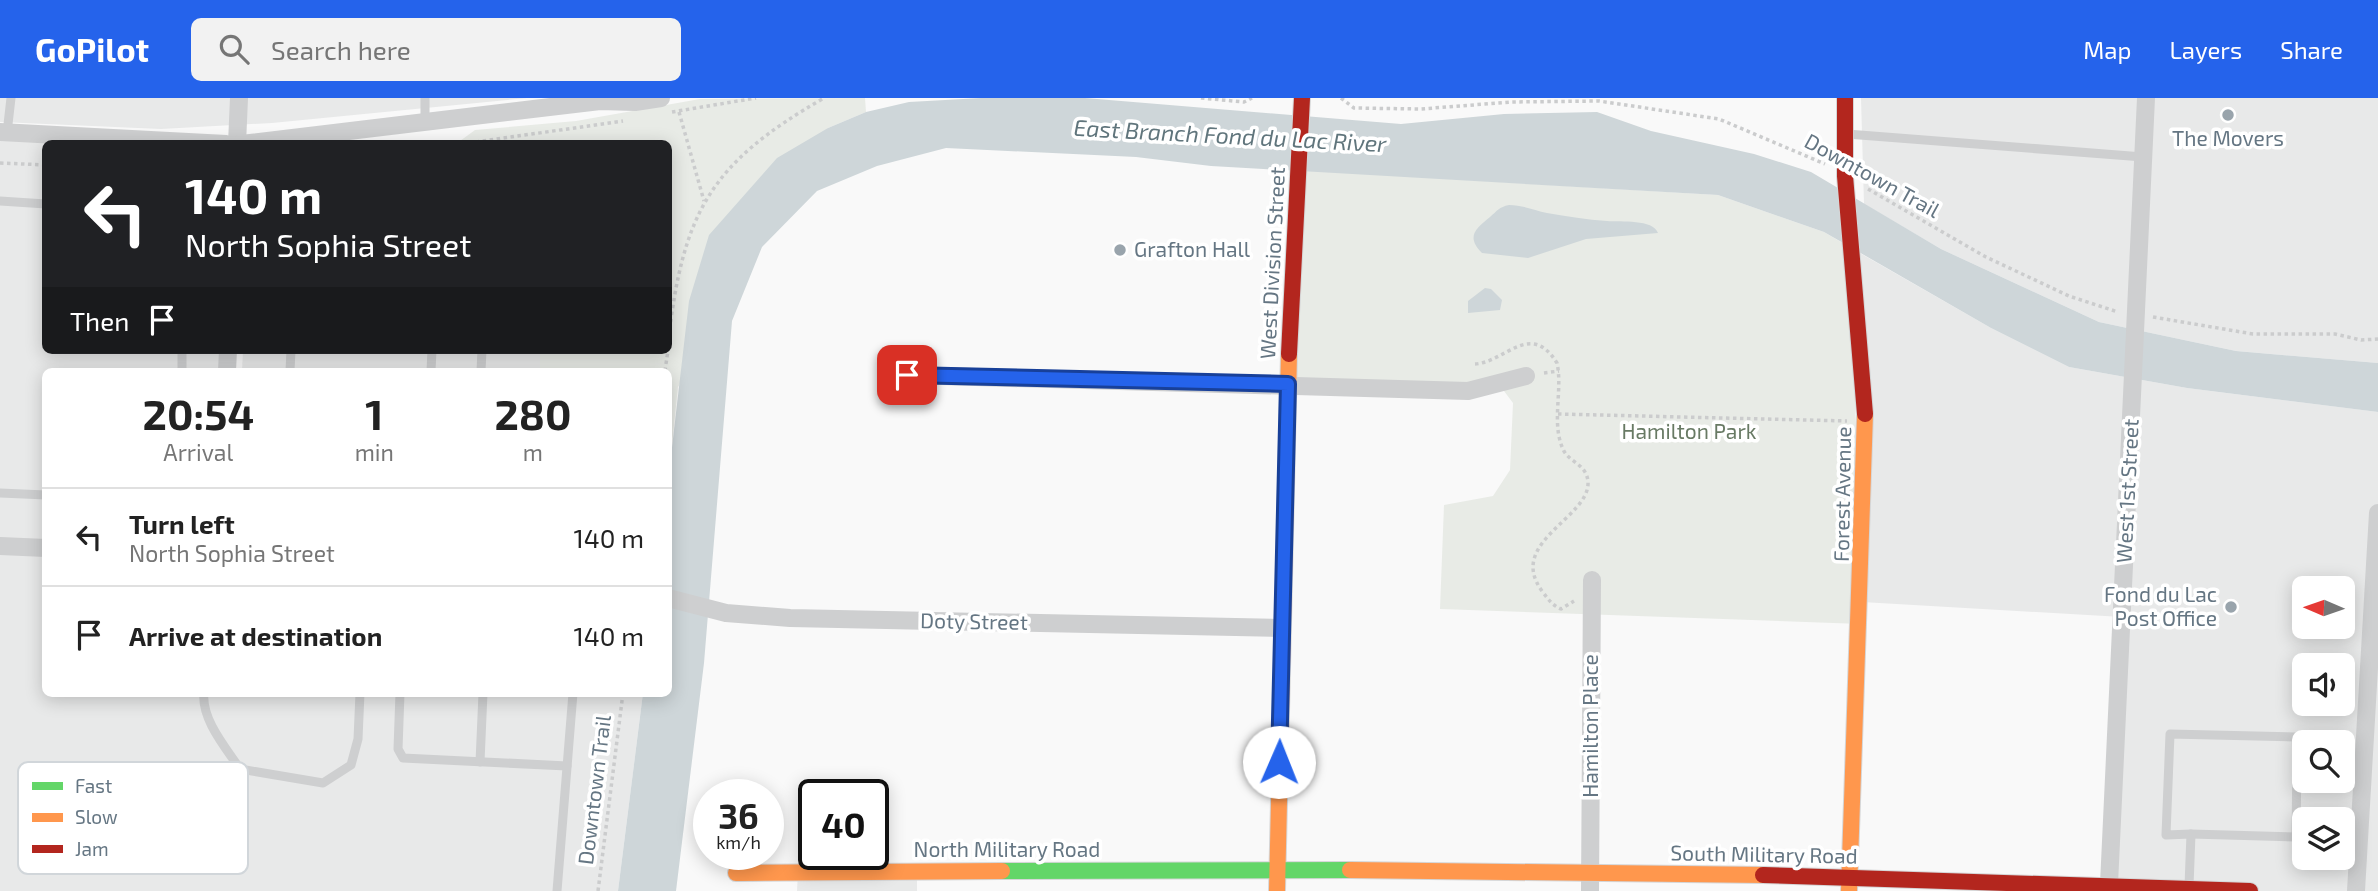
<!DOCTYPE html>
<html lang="en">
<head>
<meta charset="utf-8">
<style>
  :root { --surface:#fff; --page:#f2f2f2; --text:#222; --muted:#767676; --line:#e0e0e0; --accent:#2563eb }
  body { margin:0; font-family:"Exo 2",sans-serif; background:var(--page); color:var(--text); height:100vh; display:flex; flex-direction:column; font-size:26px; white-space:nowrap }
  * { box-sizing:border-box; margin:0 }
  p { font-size:23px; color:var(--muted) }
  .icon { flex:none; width:38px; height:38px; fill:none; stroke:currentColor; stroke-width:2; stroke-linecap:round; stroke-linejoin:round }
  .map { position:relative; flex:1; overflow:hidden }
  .side { position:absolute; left:42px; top:270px; width:630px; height:329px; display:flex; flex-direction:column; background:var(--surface); border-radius:10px; box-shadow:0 4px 18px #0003 }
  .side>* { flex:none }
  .hud { position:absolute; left:42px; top:42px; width:630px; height:214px; border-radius:10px; box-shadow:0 4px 18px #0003; background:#202124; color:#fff; overflow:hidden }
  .needle { width:46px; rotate:272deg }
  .tools { position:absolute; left:2292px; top:478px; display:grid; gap:14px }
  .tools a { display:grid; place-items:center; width:63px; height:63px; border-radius:10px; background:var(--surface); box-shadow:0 4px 18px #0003; font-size:35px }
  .speed { position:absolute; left:693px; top:681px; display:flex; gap:14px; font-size:35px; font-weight:700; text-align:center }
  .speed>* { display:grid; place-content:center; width:91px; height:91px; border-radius:50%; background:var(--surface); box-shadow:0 4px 18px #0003; line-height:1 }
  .speed small { font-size:18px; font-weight:400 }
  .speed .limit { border:4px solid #111; border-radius:10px; background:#fff; color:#111 }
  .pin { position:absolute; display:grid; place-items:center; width:60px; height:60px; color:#fff; margin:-30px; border-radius:14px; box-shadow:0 4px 10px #0006 }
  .me { position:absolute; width:77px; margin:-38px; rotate:1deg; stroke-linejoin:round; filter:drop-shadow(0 0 5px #0008) }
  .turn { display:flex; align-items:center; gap:24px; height:147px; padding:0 28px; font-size:32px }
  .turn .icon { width:91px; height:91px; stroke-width:2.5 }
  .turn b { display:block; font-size:49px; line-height:60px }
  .then { display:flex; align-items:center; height:66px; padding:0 28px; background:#0003; gap:14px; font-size:26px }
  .eta { display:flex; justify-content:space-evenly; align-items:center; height:119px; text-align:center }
  .eta b { font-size:42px; font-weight:700; line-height:49px }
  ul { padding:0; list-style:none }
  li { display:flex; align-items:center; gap:21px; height:98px; padding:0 28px; border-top:2px solid var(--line) }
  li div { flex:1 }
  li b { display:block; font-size:26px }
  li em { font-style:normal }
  header { display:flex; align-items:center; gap:42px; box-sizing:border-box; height:98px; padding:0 35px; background:var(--accent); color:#fff }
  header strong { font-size:33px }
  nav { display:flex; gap:38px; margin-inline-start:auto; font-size:24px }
  .search { width:490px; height:63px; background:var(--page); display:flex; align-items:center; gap:18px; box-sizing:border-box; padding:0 24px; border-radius:10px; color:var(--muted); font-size:26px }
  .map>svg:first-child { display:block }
</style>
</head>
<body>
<header>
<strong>GoPilot</strong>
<div class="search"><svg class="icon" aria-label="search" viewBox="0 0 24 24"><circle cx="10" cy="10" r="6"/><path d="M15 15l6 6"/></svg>Search here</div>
<nav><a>Map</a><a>Layers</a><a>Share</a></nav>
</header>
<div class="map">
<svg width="2378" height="793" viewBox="0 0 2378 793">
  <rect width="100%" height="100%" fill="#f9f9f9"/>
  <g fill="#e8e9e9" fill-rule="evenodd">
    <polygon points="0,0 527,0 272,25 161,31 0,24"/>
    <polygon points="1861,0 2378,0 2378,265 2236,253 2099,224 1941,151 1864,106"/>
    <polygon points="0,35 226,45 46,46 46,252 228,252 227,273 46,273 46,595 643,595 618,793 0,793"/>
    <path d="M 1851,150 L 1991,230 L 2069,269 L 2187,290 L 2378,314 L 2378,793 L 2250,793 L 2109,786 L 2122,519 L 1862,504 ZM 2305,490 L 2343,490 L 2343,528 L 2305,528 ZM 2305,567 L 2343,567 L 2343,606 L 2305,606 ZM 2305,644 L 2343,644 L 2343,682 L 2305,682 ZM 2305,721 L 2343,721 L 2343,760 L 2305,760 Z"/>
    <polygon points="243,252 540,252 540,273 242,273"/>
    <polygon points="917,773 917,793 797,793 798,774"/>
  </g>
  <g fill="#e8ebe6">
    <polygon points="865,0 866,14 828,30 678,289 669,375 668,273 540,273 540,252 668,252 668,46 439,46 460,43 475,32 576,23 700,1"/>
    <polygon points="1299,72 1718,97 1824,134 1851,150 1861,526 1440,511 1444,407 1493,398 1510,372 1513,305 1498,285 1288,286"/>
  </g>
  <g fill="#ced6d9">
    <polygon points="981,0 1085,0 1401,26 1504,16 1597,14 1651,33 1754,56 1811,74 1941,151 2099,224 2236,253 2378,265 2378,314 2187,290 2069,269 1991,230 1824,134 1718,97 1211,68 1136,59 946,50 877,68 817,93 762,149 732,223 704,565 676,793 618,793 643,595 668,595 669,375 689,203 709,137 777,60 828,30 866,14 909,4"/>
    <path d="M 1509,107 C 1522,107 1534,112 1547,115 C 1567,118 1587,122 1607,123 C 1621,124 1653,121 1658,135 L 1586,141 L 1528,160 L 1482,155 C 1466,139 1475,131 1490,119 C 1497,113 1499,109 1509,107 Z"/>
    <polygon points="1485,190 1491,191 1502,202 1500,212 1468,215 1468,203"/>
  </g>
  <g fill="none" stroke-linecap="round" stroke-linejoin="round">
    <g stroke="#d5d6d7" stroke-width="18">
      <polyline id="fast" points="1002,773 1350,772"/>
    </g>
    <g stroke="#d5d6d7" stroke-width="18">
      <g id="slow">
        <polyline points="1350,772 1763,777"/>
        <polyline points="736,775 1002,773"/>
        <polyline points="1277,793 1289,256"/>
        <polyline points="1849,793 1865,316"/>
      </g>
    </g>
    <g stroke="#d5d6d7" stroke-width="18">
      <g id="jam">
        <polyline points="1845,0 1845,78 1865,316"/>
        <polyline points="1289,256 1302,0"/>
        <polyline points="1763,777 2250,793"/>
      </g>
    </g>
    <g stroke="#cbcccd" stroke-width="3.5" stroke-dasharray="3.5 3.5" stroke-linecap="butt">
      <polyline points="1201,0 1244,4 1252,0"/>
      <polyline points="1341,0 1354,10 1421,11 1511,4 1599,3 1719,21 1825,66"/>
      <polyline points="672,14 756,0"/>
      <polyline points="679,14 704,103"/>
      <polyline points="462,46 623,23"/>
      <polyline points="0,65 46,67"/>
      <polyline points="1868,91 1986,159 2069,198 2118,214"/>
      <polyline points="2153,219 2253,236 2335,236 2361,242 2378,241"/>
      <path d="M 668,245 C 683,115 709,66 824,0"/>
      <path d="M 1475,266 C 1506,264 1530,222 1557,265 C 1563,292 1551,325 1563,351 C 1568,364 1587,366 1588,384 C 1590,420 1506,444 1542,493 C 1548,501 1552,507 1561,511 L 1574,503"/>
      <polyline points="665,273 668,252"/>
      <polyline points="1544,275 1559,273"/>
      <polyline points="1558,316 1847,323"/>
      <polyline points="598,793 623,595"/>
    </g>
    <g stroke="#cecfd0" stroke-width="9">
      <polyline points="425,24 425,0"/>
      <polyline points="7,35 11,0"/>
      <polyline points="1847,36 2143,59"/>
      <polyline points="0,103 46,106"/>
      <polyline points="182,273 182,252"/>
      <polyline points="290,273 291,252"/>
      <polyline points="431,273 432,252"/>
      <polyline points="481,273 482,252"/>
      <polyline points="0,395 46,397"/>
      <path d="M 204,595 C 201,621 226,650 240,671 L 323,685 L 351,667 L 358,641 L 360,595"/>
      <polyline points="400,595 398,651 403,660 567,668"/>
      <polyline points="2343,662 2364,663"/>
      <polyline points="480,664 483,595"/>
      <polyline points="2191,736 2296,739 2297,659"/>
      <polyline points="2189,788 2191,736 2166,737 2170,636 2296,639 2297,659 2305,660"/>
      <polyline points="557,793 573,595"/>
    </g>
    <g stroke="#cecfd0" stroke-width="18">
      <polyline points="0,34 226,46"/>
      <polyline points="237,46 239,0"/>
      <polyline points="241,46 600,3 635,4 661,0"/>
      <polyline points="227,273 228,252"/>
      <polyline points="907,277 1468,293 1526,278"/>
      <polyline points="0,448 46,450"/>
      <polyline points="668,500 726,515 790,520 1282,530"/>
      <polyline points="2109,786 2146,0"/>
      <polyline points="1590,793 1592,482"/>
      <polyline points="2356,793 2378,415"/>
    </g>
    <use href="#fast" stroke="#63d668" stroke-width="16"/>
    <use href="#slow" stroke="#ff974d" stroke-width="16"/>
    <use href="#jam" stroke="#b3261e" stroke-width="16"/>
  </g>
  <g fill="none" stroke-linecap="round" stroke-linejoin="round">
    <g stroke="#184099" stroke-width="18">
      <polyline id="route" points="907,277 1288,286 1279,664"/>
    </g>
    <use href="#route" stroke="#2563eb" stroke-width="12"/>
  </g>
  <g fill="#99a4ac" stroke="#fff" stroke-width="2.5">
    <circle cx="2228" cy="17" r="7"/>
    <circle cx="1120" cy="152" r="7"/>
    <circle cx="2231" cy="509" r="7"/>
  </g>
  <g text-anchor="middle" stroke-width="7" stroke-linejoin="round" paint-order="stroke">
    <g font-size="21" fill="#657683" stroke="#fff">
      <text x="2228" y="48">The Movers</text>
      <text x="1134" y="159" text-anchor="start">Grafton Hall</text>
      <text x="2217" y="504" text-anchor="end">Fond du Lac<tspan x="2217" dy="24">Post Office</tspan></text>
    </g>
    <g font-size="21" fill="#657683" stroke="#fff">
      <text transform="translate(1872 78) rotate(29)" y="7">Downtown Trail</text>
      <text transform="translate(1273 165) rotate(-87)" y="7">West Division Street</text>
      <text transform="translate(2128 393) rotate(-87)" y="7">West 1st Street</text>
      <text transform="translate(1843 396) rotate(-89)" y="7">Forest Avenue</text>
      <text transform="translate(974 524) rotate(1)" y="7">Doty Street</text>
      <text transform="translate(1591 628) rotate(-90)" y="7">Hamilton Place</text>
      <text transform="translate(595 692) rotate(-83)" y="7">Downtown Trail</text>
      <text x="1007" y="759">North Military Road</text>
      <text transform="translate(1764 757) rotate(1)" y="7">South Military Road</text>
    </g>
    <g font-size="21" fill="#687a64" stroke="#fff">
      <text x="1689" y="341">Hamilton Park</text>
    </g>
    <g font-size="23" font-style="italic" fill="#60757c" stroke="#fff">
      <text transform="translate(1230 38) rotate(3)" y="8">East Branch Fond du Lac River</text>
    </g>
  </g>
  <rect x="18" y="664" width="230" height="112" rx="10" fill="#fff" stroke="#d1d6da" stroke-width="2"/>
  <rect x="32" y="684" width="31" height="8" fill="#63d668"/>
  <rect x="32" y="715" width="31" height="9" fill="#ff974d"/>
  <rect x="32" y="747" width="31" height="8" fill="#b3261e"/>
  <g font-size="19" fill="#657683">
    <text x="75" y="695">Fast</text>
    <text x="75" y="726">Slow</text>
    <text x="75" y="758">Jam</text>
  </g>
</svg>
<div class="tools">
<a><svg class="needle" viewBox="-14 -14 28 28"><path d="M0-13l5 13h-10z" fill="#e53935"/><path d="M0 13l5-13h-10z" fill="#767676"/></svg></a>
<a><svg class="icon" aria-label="sound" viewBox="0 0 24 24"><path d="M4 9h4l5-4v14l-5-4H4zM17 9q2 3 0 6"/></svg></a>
<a><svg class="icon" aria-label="search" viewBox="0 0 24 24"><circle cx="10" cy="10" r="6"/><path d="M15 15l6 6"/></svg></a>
<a><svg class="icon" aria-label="layers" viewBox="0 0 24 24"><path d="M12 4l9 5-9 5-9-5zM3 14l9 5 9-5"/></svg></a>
</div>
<div class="speed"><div>36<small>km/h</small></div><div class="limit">40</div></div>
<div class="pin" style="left:907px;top:277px;background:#d93025"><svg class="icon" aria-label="arrive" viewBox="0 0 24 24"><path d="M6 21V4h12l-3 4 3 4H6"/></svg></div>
<svg class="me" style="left:1279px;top:664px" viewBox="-20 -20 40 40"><circle r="19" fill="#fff"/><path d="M0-13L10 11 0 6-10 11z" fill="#2563eb"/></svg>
<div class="hud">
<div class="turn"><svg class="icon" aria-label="left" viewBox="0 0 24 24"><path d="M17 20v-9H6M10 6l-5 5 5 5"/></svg><div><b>140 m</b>North Sophia Street</div></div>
<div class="then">Then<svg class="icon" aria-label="arrive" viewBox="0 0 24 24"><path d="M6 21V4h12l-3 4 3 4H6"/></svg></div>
</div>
<section class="side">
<div class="eta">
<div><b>20:54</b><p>Arrival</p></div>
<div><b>1</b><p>min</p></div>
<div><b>280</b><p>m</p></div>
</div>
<ul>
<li><svg class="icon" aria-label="left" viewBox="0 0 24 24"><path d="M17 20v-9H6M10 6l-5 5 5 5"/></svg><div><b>Turn left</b><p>North Sophia Street</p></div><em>140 m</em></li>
<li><svg class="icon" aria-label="arrive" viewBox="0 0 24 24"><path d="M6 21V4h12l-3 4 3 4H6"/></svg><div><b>Arrive at destination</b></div><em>140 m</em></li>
</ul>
</section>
</div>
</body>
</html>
